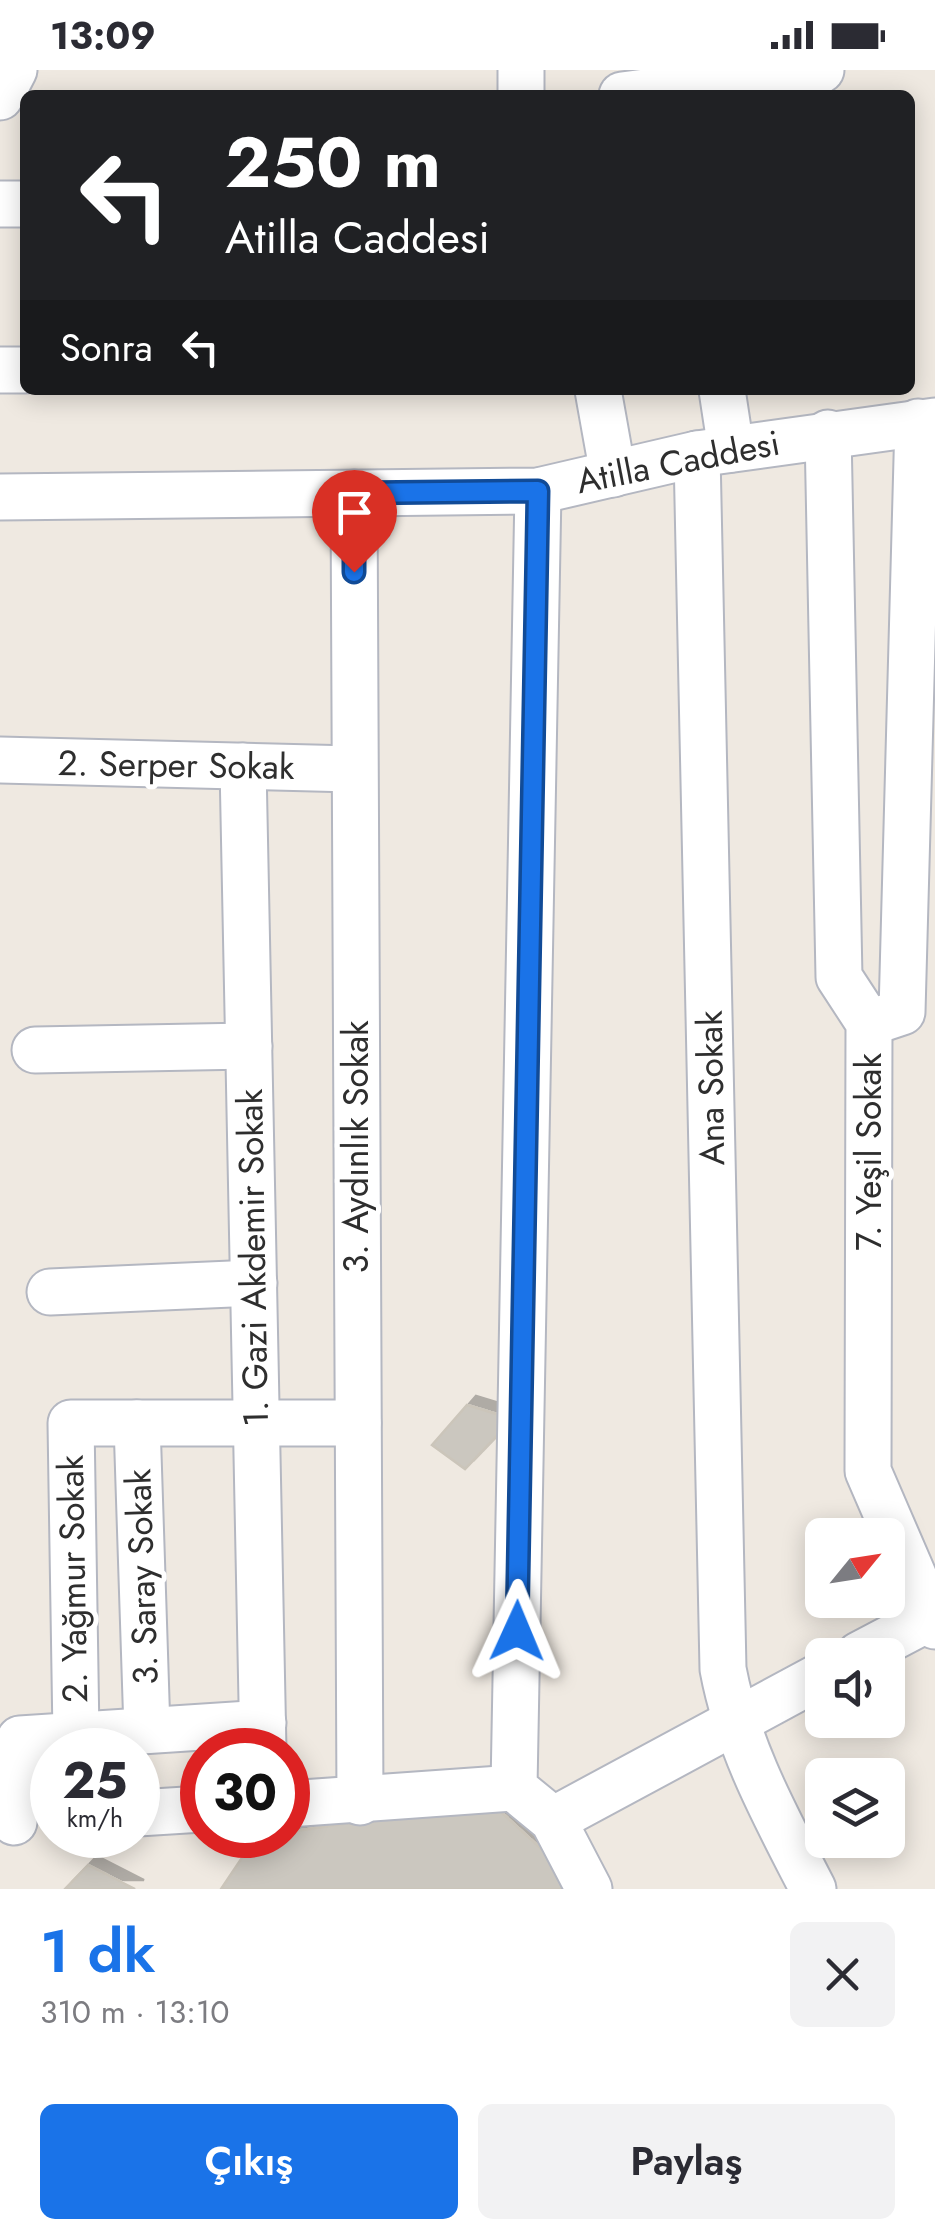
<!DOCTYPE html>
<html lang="tr">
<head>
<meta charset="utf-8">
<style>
  :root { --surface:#fff; --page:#f2f2f3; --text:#2b2b33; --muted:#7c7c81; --accent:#1a73e8 }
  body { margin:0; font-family:Jost,sans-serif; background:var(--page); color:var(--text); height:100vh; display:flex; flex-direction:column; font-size:38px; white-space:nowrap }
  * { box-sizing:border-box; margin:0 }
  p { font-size:32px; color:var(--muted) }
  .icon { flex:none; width:55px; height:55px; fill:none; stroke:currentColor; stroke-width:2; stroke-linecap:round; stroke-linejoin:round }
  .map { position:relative; height:1819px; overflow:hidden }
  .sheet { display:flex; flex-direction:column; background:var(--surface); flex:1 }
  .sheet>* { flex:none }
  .hud { position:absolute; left:20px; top:20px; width:895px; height:305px; border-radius:15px; box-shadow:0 5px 25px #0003; background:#202124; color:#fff; overflow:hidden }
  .needle { width:65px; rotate:60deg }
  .buttons { position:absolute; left:805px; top:1448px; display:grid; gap:20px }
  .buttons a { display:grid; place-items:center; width:100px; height:100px; border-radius:15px; background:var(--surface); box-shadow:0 5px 25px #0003; font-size:50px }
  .speed { position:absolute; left:30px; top:1658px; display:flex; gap:20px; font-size:50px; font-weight:700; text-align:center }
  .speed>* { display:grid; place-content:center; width:130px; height:130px; border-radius:50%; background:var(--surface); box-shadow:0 5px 25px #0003; line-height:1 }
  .speed small { font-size:25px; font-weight:400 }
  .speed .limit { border:15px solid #d22; background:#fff; color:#111 }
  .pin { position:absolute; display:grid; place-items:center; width:85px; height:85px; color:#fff; margin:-102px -42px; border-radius:50% 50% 50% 0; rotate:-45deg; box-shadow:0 0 10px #0007 }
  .pin .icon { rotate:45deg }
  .me { position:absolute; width:110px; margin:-55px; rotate:1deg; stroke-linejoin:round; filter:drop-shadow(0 0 8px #0008) }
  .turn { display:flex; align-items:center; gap:35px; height:210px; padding:0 40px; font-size:45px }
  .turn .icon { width:130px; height:130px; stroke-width:2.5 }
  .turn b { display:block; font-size:70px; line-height:85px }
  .then { display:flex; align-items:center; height:95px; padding:0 40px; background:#0003; gap:20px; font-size:38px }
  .round { display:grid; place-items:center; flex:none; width:105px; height:105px; border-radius:15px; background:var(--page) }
  .overview { display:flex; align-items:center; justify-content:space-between; height:170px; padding:0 40px }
  h1 { font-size:60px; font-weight:600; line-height:75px; color:var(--accent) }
  .action { display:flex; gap:20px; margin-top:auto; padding:20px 40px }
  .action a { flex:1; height:115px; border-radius:15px; background:var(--accent); color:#fff; font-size:40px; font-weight:600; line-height:115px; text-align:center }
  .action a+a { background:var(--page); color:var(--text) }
  .status { display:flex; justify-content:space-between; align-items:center; height:70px; padding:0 50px; background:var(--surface); direction:ltr }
  .status svg { height:28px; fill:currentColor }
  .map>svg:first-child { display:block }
</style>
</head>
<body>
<div class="status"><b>13:09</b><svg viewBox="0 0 49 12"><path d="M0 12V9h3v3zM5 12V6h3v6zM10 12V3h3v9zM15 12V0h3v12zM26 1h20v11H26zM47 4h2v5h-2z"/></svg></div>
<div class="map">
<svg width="935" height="1819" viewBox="0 0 935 1819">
  <defs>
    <filter id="shadow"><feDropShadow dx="9" dy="-9" stdDeviation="0" flood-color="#0004"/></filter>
  </defs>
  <rect width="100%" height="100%" fill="#efe9e1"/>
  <g fill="#cbc7bf" stroke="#cbc5ba" stroke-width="2.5" filter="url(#shadow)">
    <polygon points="467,1335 513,1349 465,1399 432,1375"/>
    <polygon points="490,1732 585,1819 221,1819 256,1767"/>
    <polygon points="88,1795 135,1819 65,1819"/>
  </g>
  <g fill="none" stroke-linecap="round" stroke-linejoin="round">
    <g stroke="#b4b7c1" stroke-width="49">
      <g id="minor">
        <polyline points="521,0 521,25"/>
        <polyline points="622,25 821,0"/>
        <polyline points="0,27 14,0"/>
        <polyline points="0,134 25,134"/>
        <polyline points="0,300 25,300"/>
        <polyline points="598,320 613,404"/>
        <polyline points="722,320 731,379"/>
        <polyline points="828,363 839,907 869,953 868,1401 935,1556"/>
        <path d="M 697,384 L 723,1599 C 738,1679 776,1747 813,1819"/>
        <polyline points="538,421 514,1718 553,1750 589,1819"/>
        <polyline points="354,423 360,1732"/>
        <polyline points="0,427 538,421 697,384 935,351"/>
        <polyline points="0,690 353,699"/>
        <polyline points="243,696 263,1680"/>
        <polyline points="869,953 902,942 918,352"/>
        <polyline points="35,980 249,976"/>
        <polyline points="50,1222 254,1213"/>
        <polyline points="137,1353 147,1660"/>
        <polyline points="859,1585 935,1545"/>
        <polyline points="76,1665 71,1353 358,1353"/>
        <polyline points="288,1734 514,1718"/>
        <polyline points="138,1743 202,1739"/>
        <polyline points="553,1750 822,1605"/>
        <polyline points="14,1752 20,1669 263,1653"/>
      </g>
    </g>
    <use href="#minor" stroke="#fff" stroke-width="45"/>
  </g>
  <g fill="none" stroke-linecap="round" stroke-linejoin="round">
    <g stroke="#114b97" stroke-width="25">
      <polyline id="route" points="354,502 354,423 538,421 517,1561"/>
    </g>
    <use href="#route" stroke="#1a73e8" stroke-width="18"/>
  </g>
  <g text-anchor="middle" stroke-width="10" stroke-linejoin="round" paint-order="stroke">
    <g font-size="35" fill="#2e2e2e" stroke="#fff">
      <text transform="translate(678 392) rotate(-11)" y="12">Atilla Caddesi</text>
      <text transform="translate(176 695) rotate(1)" y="12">2. Serper Sokak</text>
      <text transform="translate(711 1018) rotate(-91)" y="12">Ana Sokak</text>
      <text transform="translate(356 1077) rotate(-90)" y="12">3. Aydınlık Sokak</text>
      <text transform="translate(869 1082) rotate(-90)" y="12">7. Yeşil Sokak</text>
      <text transform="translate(253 1188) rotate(-91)" y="12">1. Gazi Akdemir Sokak</text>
      <text transform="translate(142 1507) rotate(-92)" y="12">3. Saray Sokak</text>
      <text transform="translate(73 1509) rotate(-91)" y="12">2. Yağmur Sokak</text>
    </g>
  </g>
</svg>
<div class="buttons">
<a><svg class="needle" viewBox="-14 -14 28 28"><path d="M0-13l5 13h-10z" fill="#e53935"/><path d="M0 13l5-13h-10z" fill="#7c7c81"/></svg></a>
<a><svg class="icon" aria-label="sound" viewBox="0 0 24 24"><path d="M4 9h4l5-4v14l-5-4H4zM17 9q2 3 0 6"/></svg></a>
<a><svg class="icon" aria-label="layers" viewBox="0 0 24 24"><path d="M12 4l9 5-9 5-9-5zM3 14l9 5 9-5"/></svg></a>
</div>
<div class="speed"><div>25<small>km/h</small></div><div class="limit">30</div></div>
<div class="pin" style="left:354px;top:502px;background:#d93025"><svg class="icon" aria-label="arrive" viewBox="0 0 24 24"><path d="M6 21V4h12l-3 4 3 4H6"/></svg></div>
<svg class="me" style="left:517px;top:1561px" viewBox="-20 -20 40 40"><path d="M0-17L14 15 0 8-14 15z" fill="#1a73e8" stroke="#fff" stroke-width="4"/></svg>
<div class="hud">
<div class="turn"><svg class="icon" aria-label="left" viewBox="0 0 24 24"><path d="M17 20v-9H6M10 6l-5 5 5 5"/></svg><div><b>250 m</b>Atilla Caddesi</div></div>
<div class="then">Sonra<svg class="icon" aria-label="left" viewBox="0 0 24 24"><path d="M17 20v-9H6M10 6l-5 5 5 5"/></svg></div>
</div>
</div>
<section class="sheet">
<div class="overview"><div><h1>1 dk</h1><p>310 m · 13:10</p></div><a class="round"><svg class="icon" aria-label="close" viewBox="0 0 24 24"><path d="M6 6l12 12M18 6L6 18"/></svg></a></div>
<div class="action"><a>Çıkış</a><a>Paylaş</a></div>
</section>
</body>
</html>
